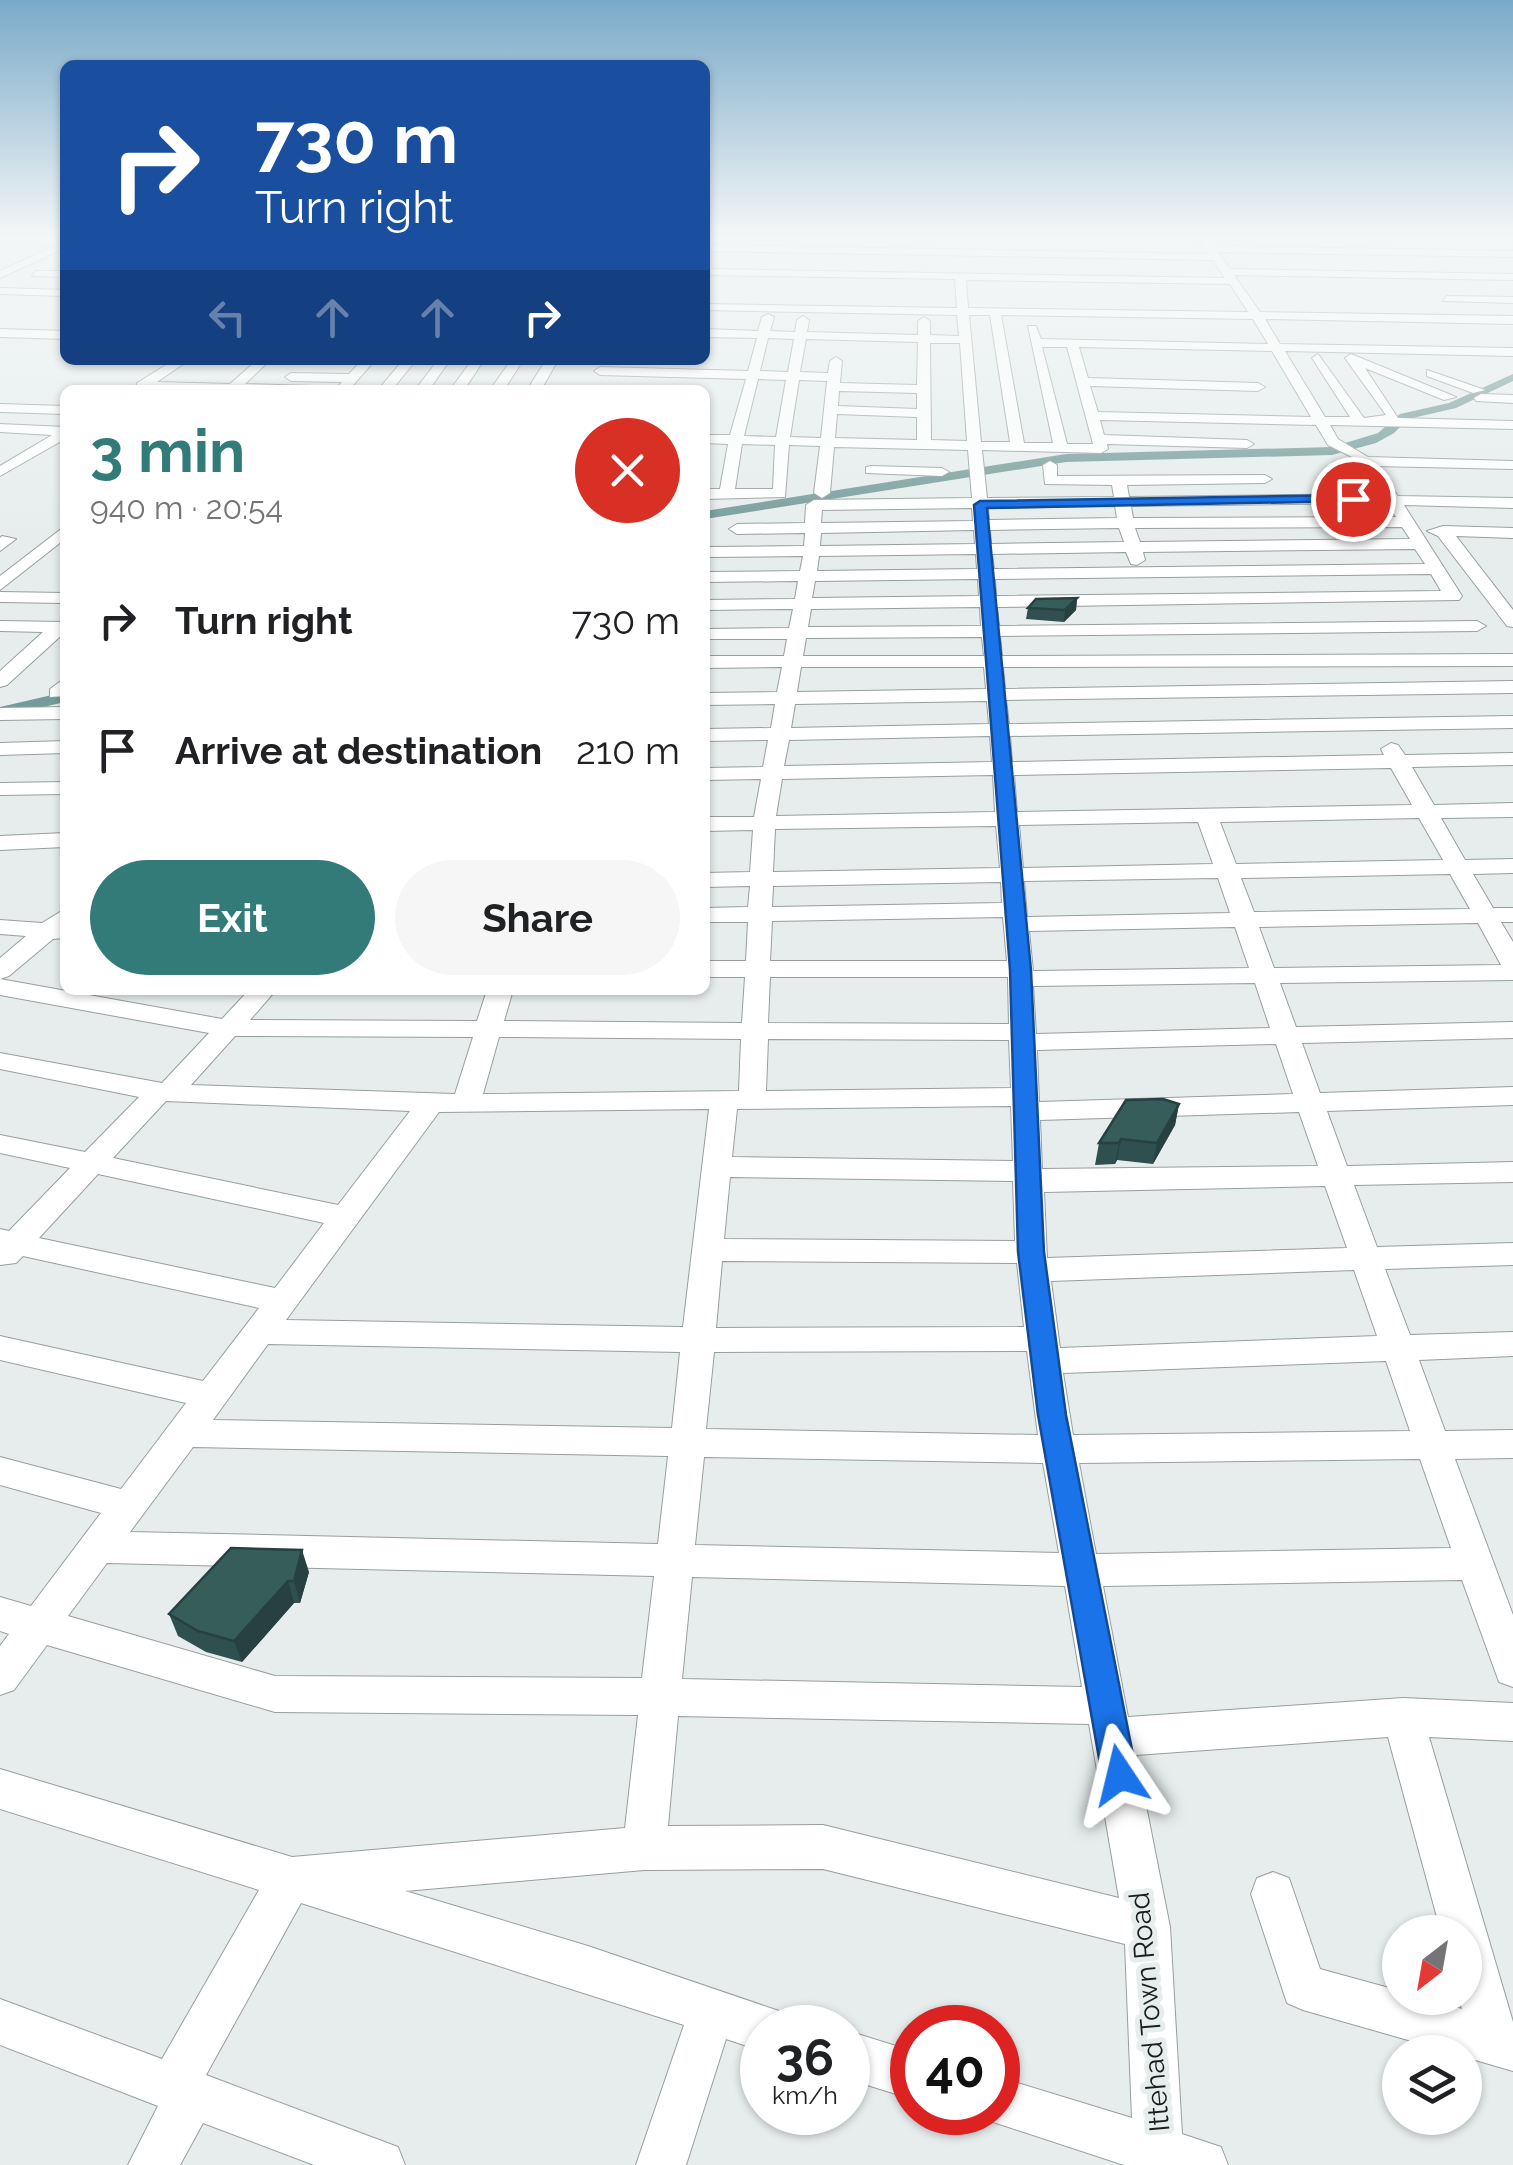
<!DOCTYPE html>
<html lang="en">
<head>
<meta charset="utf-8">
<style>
  :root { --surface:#fff; --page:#f6f6f6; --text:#202124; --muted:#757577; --accent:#327b79 }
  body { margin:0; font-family:Raleway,sans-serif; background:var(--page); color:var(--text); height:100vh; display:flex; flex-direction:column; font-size:38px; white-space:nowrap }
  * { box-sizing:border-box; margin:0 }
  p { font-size:32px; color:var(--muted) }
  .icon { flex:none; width:55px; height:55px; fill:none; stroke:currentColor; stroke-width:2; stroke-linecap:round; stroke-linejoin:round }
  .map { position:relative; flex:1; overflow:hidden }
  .side { position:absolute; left:60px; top:385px; width:650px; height:610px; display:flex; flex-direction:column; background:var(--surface); border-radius:15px; box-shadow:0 2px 8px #0004 }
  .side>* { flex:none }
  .top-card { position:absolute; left:60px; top:60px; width:650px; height:305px; border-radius:15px; box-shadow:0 2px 8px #0004; background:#1a4fa0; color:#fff; overflow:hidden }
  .needle { width:65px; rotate:211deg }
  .tools { position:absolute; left:1382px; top:1915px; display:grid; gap:20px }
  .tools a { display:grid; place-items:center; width:100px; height:100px; border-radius:50%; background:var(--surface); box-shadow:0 2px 8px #0004; font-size:50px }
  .speed { position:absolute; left:740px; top:2005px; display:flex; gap:20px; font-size:50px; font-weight:700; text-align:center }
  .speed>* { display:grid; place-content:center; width:130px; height:130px; border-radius:50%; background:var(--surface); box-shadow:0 2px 8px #0004; line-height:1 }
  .speed small { font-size:25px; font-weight:400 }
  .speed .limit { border:15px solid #d22; background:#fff; color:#111 }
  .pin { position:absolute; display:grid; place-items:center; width:85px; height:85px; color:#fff; margin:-42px; border:5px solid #fff; border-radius:50%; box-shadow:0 2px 10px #0007 }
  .me { position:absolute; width:110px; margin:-55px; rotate:350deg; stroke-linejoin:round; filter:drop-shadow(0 0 8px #0008) }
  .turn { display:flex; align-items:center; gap:35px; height:210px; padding:0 30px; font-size:45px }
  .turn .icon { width:130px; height:130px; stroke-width:2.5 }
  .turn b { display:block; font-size:70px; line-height:85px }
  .lanes { display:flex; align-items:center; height:95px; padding:0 30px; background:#0003; justify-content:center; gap:50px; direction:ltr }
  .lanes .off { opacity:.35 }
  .round { display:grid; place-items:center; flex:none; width:105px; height:105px; border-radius:52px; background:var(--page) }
  .summary { display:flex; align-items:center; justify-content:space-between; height:170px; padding:0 30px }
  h1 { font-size:60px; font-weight:700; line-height:75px; color:var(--accent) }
  .button { display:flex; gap:20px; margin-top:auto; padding:20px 30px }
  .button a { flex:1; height:115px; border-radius:60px; background:var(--accent); color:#fff; font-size:40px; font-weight:700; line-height:115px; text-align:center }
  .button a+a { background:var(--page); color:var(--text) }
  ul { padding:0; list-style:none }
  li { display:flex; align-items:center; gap:30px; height:130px; padding:0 30px }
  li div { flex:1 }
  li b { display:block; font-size:38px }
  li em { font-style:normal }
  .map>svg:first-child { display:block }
</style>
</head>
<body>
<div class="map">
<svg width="1513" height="2165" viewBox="0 0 1513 2165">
  <rect width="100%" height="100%" fill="#e7eded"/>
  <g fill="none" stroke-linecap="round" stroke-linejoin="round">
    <g fill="#759c9a" fill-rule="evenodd">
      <polygon points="1513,374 1513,381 1456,408 1408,419 1394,433 1376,443 1332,455 1066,462 705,519 705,511 1066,454 1332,447 1378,433 1400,414 1449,403"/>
      <polygon points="65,692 65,702 0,717 0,707"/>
    </g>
    <g stroke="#989e9e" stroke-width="2">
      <g id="minor">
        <path d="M 1196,234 L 1206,234 L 1214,246 L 1513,251 L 1513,257 L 1218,252 L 1230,269 L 1513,274 L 1513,280 L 1234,275 L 1260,312 L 1513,316 L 1513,324 L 1265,319 L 1280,344 L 1513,348 L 1513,356 L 1285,351 L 1325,417 L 1350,417 L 1312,358 L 1318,354 L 1364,418 L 1386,415 L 1345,358 L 1351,354 L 1456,397 L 1444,400 L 1365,368 L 1398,418 L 1513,421 L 1513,429 L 1330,425 L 1338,439 L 1368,457 L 1513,461 L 1513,469 L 1375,466 L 1398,496 L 1513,498 L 1513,508 L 1404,505 L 1462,596 L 1459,600 L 997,607 L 999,626 L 1477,621 L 1486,626 L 1477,631 L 1000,636 L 1002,656 L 1513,654 L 1513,666 L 1003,667 L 1005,689 L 1513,681 L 1513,693 L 1006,700 L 1009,724 L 1513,716 L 1513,728 L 1010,736 L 1012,762 L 1384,755 L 1381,749 L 1391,743 L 1398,745 L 1405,755 L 1513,753 L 1513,765 L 1412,767 L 1434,805 L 1513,803 L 1513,817 L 1441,818 L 1465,860 L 1513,859 L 1513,873 L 1473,874 L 1493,908 L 1513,908 L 1513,922 L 1501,922 L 1513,942 L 1513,980 L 1280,983 L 1296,1027 L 1513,1022 L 1513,1038 L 1302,1043 L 1320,1093 L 1513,1087 L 1513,1105 L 1327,1111 L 1347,1166 L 1513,1162 L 1513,1182 L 1354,1185 L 1377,1247 L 1513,1243 L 1513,1265 L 1385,1269 L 1410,1335 L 1513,1332 L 1513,1356 L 1419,1360 L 1445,1431 L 1513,1430 L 1513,1458 L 1455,1459 L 1513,1615 L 1513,1687 L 1499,1682 L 1462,1580 L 1103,1586 L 1128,1717 L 1403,1698 L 1513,1703 L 1513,1741 L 1429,1737 L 1513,2022 L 1513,2071 L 1465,2057 L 1465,2052 L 1450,2052 L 1303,2010 L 1287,2003 L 1251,1894 L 1257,1878 L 1273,1872 L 1289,1878 L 1320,1969 L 1400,1991 L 1400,1998 L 1422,1998 L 1462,2009 L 1459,1998 L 1465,1998 L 1465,1932 L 1441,1932 L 1388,1737 L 1136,1755 L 1170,1927 L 1182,2134 L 1221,2147 L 1228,2165 L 1124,2165 L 981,2118 L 978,2112 L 998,2112 L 998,2077 L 1132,2118 L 1125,1944 L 823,1869 L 644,1870 L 405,1891 L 588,1946 L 779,2011 L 785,2028 L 762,2028 L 762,2051 L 726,2039 L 686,2165 L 636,2165 L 684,2025 L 301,1903 L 206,2075 L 398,2147 L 405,2165 L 314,2165 L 203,2123 L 180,2165 L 128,2165 L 158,2106 L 0,2045 L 0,1999 L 162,2059 L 259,1890 L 0,1809 L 0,1769 L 292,1857 L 625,1828 L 638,1715 L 275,1712 L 47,1645 L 14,1690 L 0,1695 L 0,1646 L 9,1634 L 0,1631 L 0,1597 L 31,1606 L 101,1513 L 0,1485 L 0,1457 L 121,1489 L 186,1403 L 0,1360 L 0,1336 L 203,1381 L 259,1308 L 23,1256 L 16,1263 L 0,1265 L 0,1229 L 9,1231 L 70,1168 L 0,1153 L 0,1135 L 85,1152 L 139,1097 L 0,1069 L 0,1053 L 162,1083 L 209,1033 L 0,995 L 0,979 L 222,1019 L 249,990 L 276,990 L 250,1020 L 477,1021 L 487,990 L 513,990 L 504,1021 L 742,1023 L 745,977 L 705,977 L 705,961 L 746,961 L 748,922 L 705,922 L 705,908 L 748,907 L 750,886 L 705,887 L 705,873 L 750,872 L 753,830 L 705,831 L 705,817 L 754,817 L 761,779 L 705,780 L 705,768 L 763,767 L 768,740 L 705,741 L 705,729 L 771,728 L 775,704 L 705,705 L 705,693 L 777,692 L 782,667 L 705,668 L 705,656 L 784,656 L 787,639 L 705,639 L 705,629 L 789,628 L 793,609 L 705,610 L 705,600 L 795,599 L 798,581 L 705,582 L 705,572 L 800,571 L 803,556 L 705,557 L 705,547 L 804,546 L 805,533 L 737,534 L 729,529 L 737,524 L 805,523 L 806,505 L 814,500 L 972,498 L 968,450 L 834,447 L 830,493 L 822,498 L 814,493 L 820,446 L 789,445 L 785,497 L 705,499 L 705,489 L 720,489 L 728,444 L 705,443 L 705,435 L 730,435 L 746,379 L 600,375 L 594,371 L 600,367 L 748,371 L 757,338 L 705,337 L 705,329 L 758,331 L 762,317 L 768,314 L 774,317 L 770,331 L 795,332 L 797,320 L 803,316 L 809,320 L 807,332 L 918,335 L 918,321 L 924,317 L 930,321 L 930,335 L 959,336 L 957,315 L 705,310 L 705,304 L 957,308 L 955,279 L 705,275 L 705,269 L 1225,278 L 1213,260 L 705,251 L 705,245 L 1209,254 ZM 966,280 L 1230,284 L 1248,312 L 968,308 ZM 969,315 L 990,315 L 1010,442 L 981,442 ZM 1001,315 L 1253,319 L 1268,344 L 1041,339 L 1036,326 L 1028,326 L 1053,443 L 1024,443 ZM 768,338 L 794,339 L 788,372 L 760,371 ZM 806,339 L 918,342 L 917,385 L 840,383 L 842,361 L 836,357 L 830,361 L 828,373 L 800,372 ZM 930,343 L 960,343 L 967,441 L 931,440 ZM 1042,347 L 1067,347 L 1093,444 L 1067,444 ZM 1079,347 L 1272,351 L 1311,417 L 1098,412 L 1090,386 L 1258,391 L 1265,387 L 1258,383 L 1088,378 ZM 758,379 L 786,380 L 776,437 L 744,436 ZM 799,380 L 827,381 L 821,438 L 790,437 ZM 839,391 L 917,393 L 917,409 L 838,406 ZM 837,414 L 917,417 L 917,440 L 835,438 ZM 1100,420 L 1316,425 L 1328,445 L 1354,458 L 1381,494 L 1129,497 L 1127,485 L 1265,483 L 1272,479 L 1265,475 L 1057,476 L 1057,465 L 1050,461 L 1043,465 L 1045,484 L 1112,485 L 1114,497 L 987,498 L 982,450 L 1101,453 L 1108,449 L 1107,444 L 1247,448 L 1254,444 L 1247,440 L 1104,435 ZM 742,444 L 775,445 L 773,489 L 735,489 ZM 1387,503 L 1396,517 L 1133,518 L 1131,506 ZM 1115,506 L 1117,518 L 989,520 L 988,508 ZM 972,508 L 973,521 L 821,523 L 822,510 ZM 1402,527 L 1410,539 L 1140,542 L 1135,528 ZM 1119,528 L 1124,542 L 991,544 L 990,530 ZM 974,530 L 975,544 L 820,546 L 821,533 ZM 1415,549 L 1425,564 L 994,569 L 992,554 L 1126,552 L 1131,564 L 1137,565 L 1145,560 L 1143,552 ZM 976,554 L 977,569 L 817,571 L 819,556 ZM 1431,574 L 1441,591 L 996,596 L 995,579 ZM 978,579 L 979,596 L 812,598 L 815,581 ZM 980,607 L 981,626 L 808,627 L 811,609 ZM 982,637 L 984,656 L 803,656 L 806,638 ZM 801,667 L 984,667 L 986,689 L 797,692 ZM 987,701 L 989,724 L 791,728 L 795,704 ZM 990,736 L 992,762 L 784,766 L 789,740 ZM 1391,768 L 1412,805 L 1017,812 L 1014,775 ZM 993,775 L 995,812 L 776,816 L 782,779 ZM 1419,818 L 1443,860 L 1236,864 L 1220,822 ZM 1198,822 L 1213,864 L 1023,868 L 1019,825 ZM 996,826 L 1000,868 L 773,872 L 775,829 ZM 1450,874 L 1470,909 L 1254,912 L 1241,878 ZM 1218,878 L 1230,913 L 1027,917 L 1024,881 ZM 1001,882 L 1002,903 L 772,907 L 773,886 ZM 1003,917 L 1007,961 L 770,961 L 772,921 ZM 1478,923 L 1501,965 L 1274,968 L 1259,927 ZM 1235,927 L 1249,968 L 1033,971 L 1029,931 ZM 770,977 L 1008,977 L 1009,1024 L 768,1023 ZM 1255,983 L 1270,1028 L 1036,1034 L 1033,986 ZM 235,1036 L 473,1037 L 455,1094 L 191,1085 ZM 499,1037 L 741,1039 L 739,1091 L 483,1094 ZM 768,1039 L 1009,1040 L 1011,1088 L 766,1091 ZM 1276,1044 L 1293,1094 L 1039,1102 L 1037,1050 ZM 166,1101 L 410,1111 L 338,1205 L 113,1158 ZM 1011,1106 L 1013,1161 L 732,1157 L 737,1109 ZM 709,1109 L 683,1327 L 286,1320 L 439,1112 ZM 1299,1112 L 1318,1166 L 1042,1169 L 1040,1120 ZM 98,1174 L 324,1223 L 275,1288 L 39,1238 ZM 730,1177 L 1013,1181 L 1015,1241 L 724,1239 ZM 1325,1186 L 1347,1248 L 1047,1258 L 1044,1192 ZM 722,1261 L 1017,1263 L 1024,1327 L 716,1328 ZM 1354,1270 L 1377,1336 L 1060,1348 L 1051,1281 ZM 268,1344 L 680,1352 L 672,1428 L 213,1420 ZM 1027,1351 L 1038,1435 L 706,1429 L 714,1352 ZM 1386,1361 L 1410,1431 L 1073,1435 L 1063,1373 ZM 193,1447 L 668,1456 L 658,1544 L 130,1532 ZM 704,1457 L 1043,1463 L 1059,1553 L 695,1545 ZM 1420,1459 L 1451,1548 L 1096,1554 L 1079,1463 ZM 107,1563 L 654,1576 L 642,1678 L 275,1676 L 68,1616 ZM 692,1577 L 1065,1586 L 1082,1687 L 682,1679 ZM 678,1716 L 1089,1724 L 1119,1898 L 823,1825 L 668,1826 Z"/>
        <polygon points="4,237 64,239 65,248 0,278 0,271 56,245 8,242"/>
        <polygon points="36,271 65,271 65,277 32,276"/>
        <polygon points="0,288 65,290 65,296 0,294"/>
        <polygon points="1447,296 1513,297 1513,303 1443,301"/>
        <polygon points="0,329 65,331 65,339 0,337"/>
        <polygon points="174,360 189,360 157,382 230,384 257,360 270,360 245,384 312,386 319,390 136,390 137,383"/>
        <polygon points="362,360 375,360 349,390 335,390 342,382 291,381 285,377 291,373 349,374"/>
        <polygon points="403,360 416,360 392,390 378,390"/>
        <polygon points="438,360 450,360 429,390 415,390"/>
        <polygon points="472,360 484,360 464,390 450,390"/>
        <polygon points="511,360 523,360 504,390 490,390"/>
        <polygon points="546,360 558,360 541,390 527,390"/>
        <polygon points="1427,370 1485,390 1473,393 1427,376"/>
        <polygon points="1481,394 1513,395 1513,403 1476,401 1474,398"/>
        <polygon points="0,404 65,406 65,414 0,412"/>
        <polygon points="0,424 65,427 65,439 0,476 0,466 52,435 0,432"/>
        <polygon points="871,466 942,468 949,472 942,476 866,473 866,467"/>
        <polygon points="65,526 65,539 0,590 0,576"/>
        <polygon points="1443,526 1513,528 1513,538 1456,536 1513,610 1513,627 1507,626 1438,536 1427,531"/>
        <polygon points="2,536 16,539 0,551 0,538"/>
        <polygon points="0,592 65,593 65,603 0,602"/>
        <polygon points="0,621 65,622 65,632 7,685 0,687 0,671 43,632 0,631"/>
        <polygon points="65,678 65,696 50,697 50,689"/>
        <polygon points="65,707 65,719 0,720 0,708"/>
        <polygon points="65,741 65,753 0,755 0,743"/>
        <polygon points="65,782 65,794 0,795 0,783"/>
        <polygon points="65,833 65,847 0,850 0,836"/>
        <polygon points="65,909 65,938 53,939 9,976 0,979 0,958 26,936 0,934 0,920 42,923"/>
        <polygon points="848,2031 912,2051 912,2099 848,2079"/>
      </g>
    </g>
    <use href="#minor" fill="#fff" fill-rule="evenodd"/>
  </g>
  <g fill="#2f504e">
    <polygon points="1077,598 1076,610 1064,622 1026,619 1028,608"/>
    <polygon points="1179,1104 1175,1125 1153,1164 1117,1160 1115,1164 1095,1165 1099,1143"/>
    <polygon points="309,1572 300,1603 294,1603 242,1662 206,1652 178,1636 169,1614"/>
  </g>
  <g fill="#264140">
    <polygon points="1077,598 1076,610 1064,622 1065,610"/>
    <polygon points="1179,1104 1175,1125 1153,1164 1157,1143"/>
    <polygon points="1121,1139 1117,1160 1115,1164 1119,1143"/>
    <polygon points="302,1550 309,1572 300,1603 294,1581"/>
    <polygon points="288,1581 294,1603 242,1662 234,1641"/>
  </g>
  <g fill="#375d5b" stroke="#264140" stroke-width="2.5">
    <polygon points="1077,598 1065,610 1028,608 1036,599"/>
    <polygon points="1163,1099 1179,1104 1157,1143 1121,1139 1119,1143 1099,1143 1126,1100"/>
    <polygon points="231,1548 302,1550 294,1581 288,1581 234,1641 198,1631 169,1614"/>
  </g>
  <linearGradient id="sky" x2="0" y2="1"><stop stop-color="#7aaac9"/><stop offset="0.44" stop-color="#f4f7f7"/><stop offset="1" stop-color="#f4f7f7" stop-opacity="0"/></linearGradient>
  <rect width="1513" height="537" fill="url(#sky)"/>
  <polygon fill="#1a73e8" stroke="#114b97" stroke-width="2.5" points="1353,495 1357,496 1357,501 987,508 1031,970 1044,1252 1066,1415 1137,1775 1132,1786 1120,1791 1108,1786 1102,1775 1038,1415 1018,1252 1010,970 974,505 980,501"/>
  <g text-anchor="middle" stroke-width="10" stroke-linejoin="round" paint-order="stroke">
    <g font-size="28" fill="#1b1d1d" stroke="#e7eded">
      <text transform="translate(1149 2012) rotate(-95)" y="10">Ittehad Town Road</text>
    </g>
  </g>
</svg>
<div class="tools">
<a><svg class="needle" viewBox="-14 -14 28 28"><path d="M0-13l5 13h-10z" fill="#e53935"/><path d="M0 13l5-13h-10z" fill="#757577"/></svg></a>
<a><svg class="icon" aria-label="layers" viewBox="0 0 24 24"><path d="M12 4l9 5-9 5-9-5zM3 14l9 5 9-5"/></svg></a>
</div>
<div class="speed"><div>36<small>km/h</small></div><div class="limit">40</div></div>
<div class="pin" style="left:1353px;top:499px;background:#d93025"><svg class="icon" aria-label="arrive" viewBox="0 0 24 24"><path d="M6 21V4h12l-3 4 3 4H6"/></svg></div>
<svg class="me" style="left:1120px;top:1775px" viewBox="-20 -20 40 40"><path d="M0-17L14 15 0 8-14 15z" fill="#1a73e8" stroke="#fff" stroke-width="4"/></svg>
<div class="top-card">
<div class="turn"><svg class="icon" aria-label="right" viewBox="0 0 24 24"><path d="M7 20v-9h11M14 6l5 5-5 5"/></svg><div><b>730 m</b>Turn right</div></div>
<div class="lanes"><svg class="icon off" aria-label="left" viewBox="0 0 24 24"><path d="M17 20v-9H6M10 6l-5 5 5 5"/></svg><svg class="icon off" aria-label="ahead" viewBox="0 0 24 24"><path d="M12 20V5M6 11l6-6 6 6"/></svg><svg class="icon off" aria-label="ahead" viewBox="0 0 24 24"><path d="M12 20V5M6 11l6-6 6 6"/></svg><svg class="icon" aria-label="right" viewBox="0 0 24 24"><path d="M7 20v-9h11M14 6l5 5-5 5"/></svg></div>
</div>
<section class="side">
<div class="summary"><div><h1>3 min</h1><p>940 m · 20:54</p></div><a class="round" style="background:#d93025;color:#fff"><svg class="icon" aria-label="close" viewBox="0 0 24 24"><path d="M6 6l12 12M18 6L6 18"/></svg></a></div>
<ul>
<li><svg class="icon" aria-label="right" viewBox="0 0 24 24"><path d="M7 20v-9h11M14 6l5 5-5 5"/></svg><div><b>Turn right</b></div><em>730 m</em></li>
<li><svg class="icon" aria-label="arrive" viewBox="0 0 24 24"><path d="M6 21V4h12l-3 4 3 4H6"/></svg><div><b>Arrive at destination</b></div><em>210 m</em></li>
</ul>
<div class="button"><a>Exit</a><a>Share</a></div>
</section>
</div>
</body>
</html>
